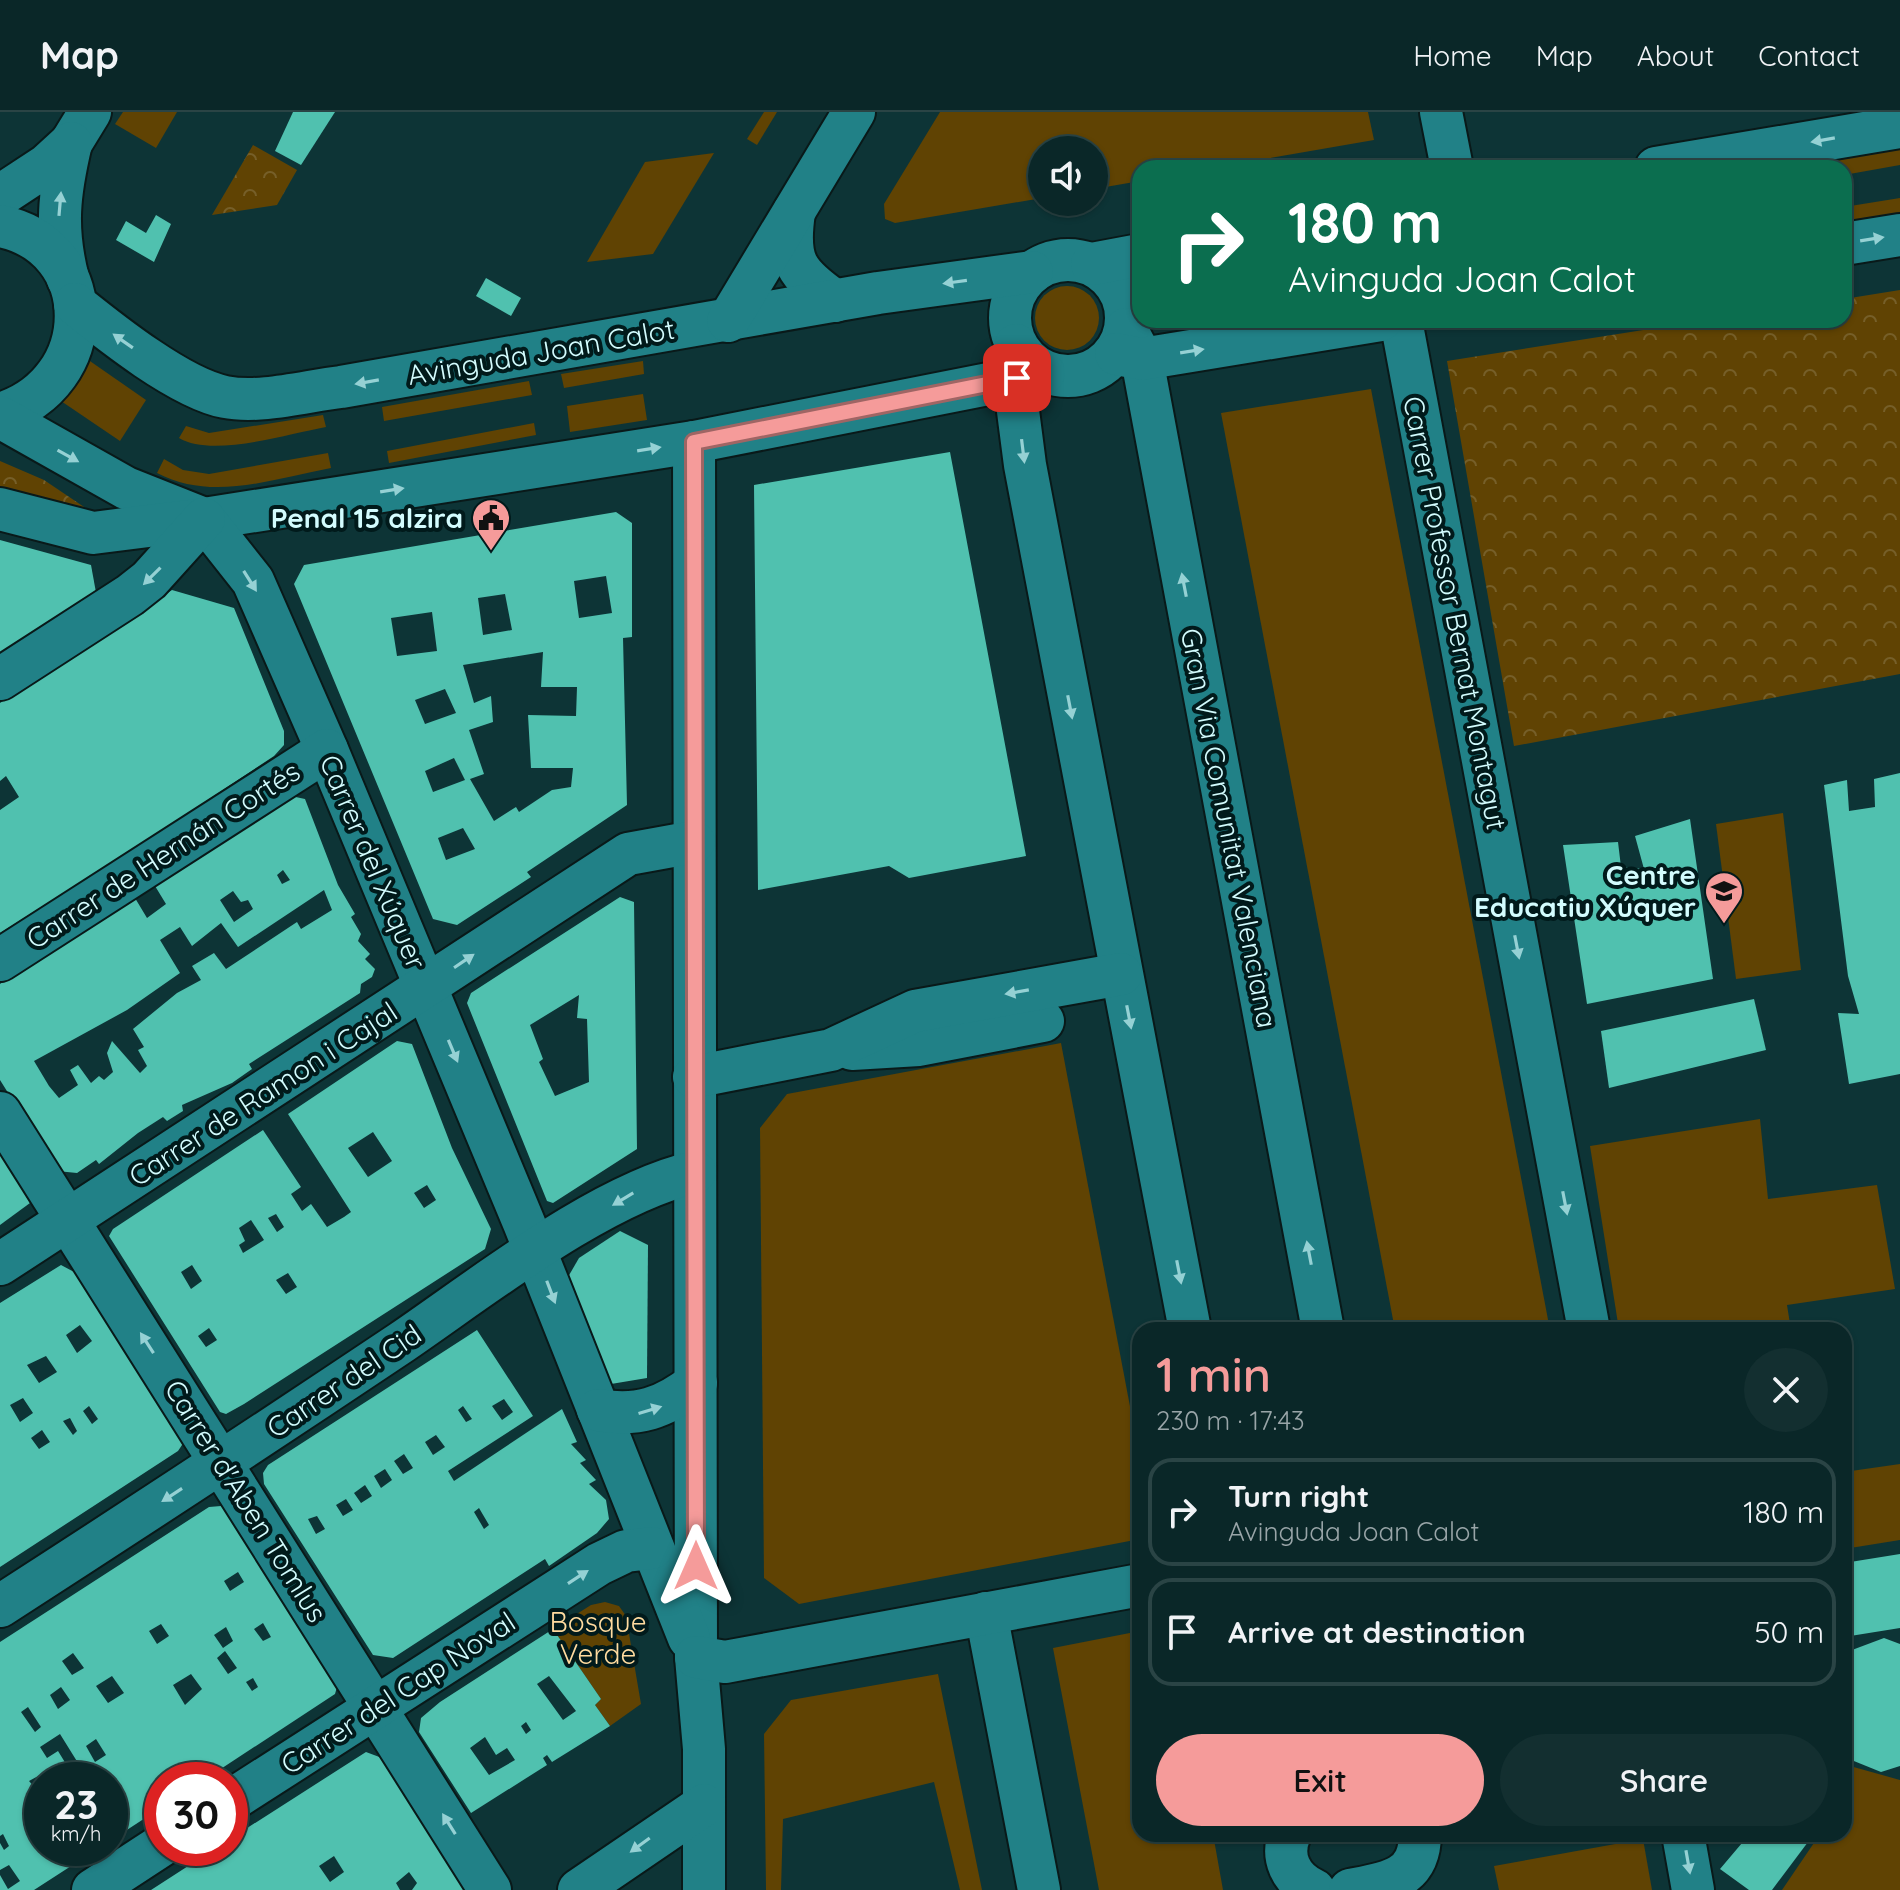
<!DOCTYPE html>
<html lang="en">
<head>
<meta charset="utf-8">
<style>
  :root { --surface:#0a2728; --page:#132f30; --text:#f1f3f6; --muted:#99a5a8; --line:#2a4445; --accent:#f59b9a }
  body { margin:0; font-family:Quicksand,sans-serif; background:var(--page); color:var(--text); height:100vh; display:flex; flex-direction:column; font-size:30px; white-space:nowrap }
  * { box-sizing:border-box; margin:0 }
  p { font-size:26px; color:var(--muted) }
  .icon { flex:none; width:44px; height:44px; fill:none; stroke:currentColor; stroke-width:2; stroke-linecap:round; stroke-linejoin:round }
  .map { position:relative; flex:1; overflow:hidden }
  .side { position:absolute; left:1132px; top:1210px; width:720px; height:520px; display:flex; flex-direction:column; background:var(--surface); border-radius:24px; box-shadow:0 2px 6px #0004,0 0 0 2px var(--line) }
  .side>* { flex:none }
  .banner { position:absolute; left:1132px; top:48px; width:720px; height:168px; border-radius:24px; box-shadow:0 2px 6px #0004,0 0 0 2px var(--line); background:#0b6e4f; color:#fff; overflow:hidden }
  .fabs { position:absolute; left:1028px; top:24px; display:grid; gap:16px }
  .fabs a { display:grid; place-items:center; width:80px; height:80px; border-radius:50%; background:var(--surface); box-shadow:0 2px 6px #0004,0 0 0 2px var(--line); font-size:40px }
  .speed { position:absolute; left:24px; top:1650px; display:flex; gap:16px; font-size:40px; font-weight:700; text-align:center }
  .speed>* { display:grid; place-content:center; width:104px; height:104px; border-radius:50%; background:var(--surface); box-shadow:0 2px 6px #0004,0 0 0 2px var(--line); line-height:1 }
  .speed small { font-size:20px; font-weight:400 }
  .speed .limit { border:12px solid #d22; background:#fff; color:#111 }
  .pin { position:absolute; display:grid; place-items:center; width:68px; height:68px; color:#fff; margin:-34px; border-radius:16px; box-shadow:0 4px 12px #0006 }
  .me { position:absolute; width:88px; margin:-44px; rotate:0deg; stroke-linejoin:round; filter:drop-shadow(0 0 6px #0008) }
  .turn { display:flex; align-items:center; gap:28px; height:168px; padding:0 24px; font-size:36px }
  .turn .icon { width:104px; height:104px; stroke-width:2.5 }
  .turn b { display:block; font-size:56px; line-height:68px }
  .round { display:grid; place-items:center; flex:none; width:84px; height:84px; border-radius:42px; background:var(--page) }
  .overview { display:flex; align-items:center; justify-content:space-between; height:136px; padding:0 24px }
  h1 { font-size:48px; font-weight:600; line-height:60px; color:var(--accent) }
  .cta { display:flex; gap:16px; margin-top:auto; padding:16px 24px }
  .cta a { flex:1; height:92px; border-radius:48px; background:var(--accent); color:#111; font-size:32px; font-weight:600; line-height:92px; text-align:center }
  .cta a+a { background:var(--page); color:var(--text) }
  ul { padding:0; list-style:none }
  li { display:flex; align-items:center; gap:24px; height:108px; margin:0 16px 12px; padding:0 8px; border:4px solid var(--line); border-radius:24px }
  li div { flex:1 }
  li b { display:block; font-size:30px }
  li em { font-style:normal }
  header { display:flex; align-items:center; gap:48px; box-sizing:border-box; height:112px; padding:0 40px; background:var(--surface); border-bottom:2px solid var(--line) }
  header strong { font-size:38px }
  nav { display:flex; gap:44px; margin-inline-start:auto; font-size:28px }
  .map>svg:first-child { display:block }
</style>
</head>
<body>
<header>
<strong>Map</strong>
<nav><a>Home</a><a>Map</a><a>About</a><a>Contact</a></nav>
</header>
<div class="map">
<svg width="1900" height="1778" viewBox="0 0 1900 1778">
  <defs>
    <pattern id="park-crowns" width="20" height="18" patternUnits="userSpaceOnUse" patternTransform="scale(2)"><rect width="20" height="18" fill="#604303"/><path d="M2 6a3 3 0 1 1 6 0M12 15a3 3 0 1 1 6 0" fill="none" stroke="#765f29"/></pattern>
  </defs>
  <rect width="100%" height="100%" fill="#0d3436"/>
  <g fill="#604303">
    <polygon points="123,0 177,0 156,36 115,12"/>
    <polygon points="764,0 777,0 757,33 747,27"/>
    <polygon points="940,0 1368,0 1374,28 1212,56 1140,56 1140,69 1094,77 1094,38 1042,38 1042,86 895,111 885,107 884,92"/>
    <polygon points="1900,36 1900,53 1844,63 1844,56 1780,56"/>
    <polygon points="714,41 653,142 587,150 645,50"/>
    <polygon points="1900,86 1900,103 1844,112 1844,95"/>
    <circle cx="1067" cy="206" r="32"/>
    <polygon points="87,247 146,288 120,329 58,287"/>
    <polygon points="643,249 644,262 564,276 561,262"/>
    <polygon points="529,269 532,283 384,309 382,295"/>
    <polygon points="1371,277 1550,1218 1395,1218 1221,301"/>
    <polygon points="643,282 647,308 570,320 567,294"/>
    <path d="M 323,303 L 326,315 C 287,322 212,346 179,326 L 186,314 L 209,321 Z"/>
    <polygon points="534,311 536,323 389,351 387,339"/>
    <path d="M 328,341 L 331,356 C 272,367 212,390 157,361 L 164,347 L 183,358 L 209,362 Z"/>
    <polygon points="1783,701 1801,858 1736,867 1716,712"/>
    <polygon points="1061,931 1140,1347 1140,1427 799,1492 764,1466 760,1016 787,982"/>
    <polygon points="1760,1007 1768,1087 1877,1073 1895,1177 1787,1193 1791,1218 1619,1218 1590,1034"/>
    <polygon points="1900,1352 1900,1428 1844,1437 1844,1360"/>
    <polygon points="605,1490 619,1494 626,1504 641,1592 610,1614 595,1593 601,1587 553,1517 591,1493"/>
    <polygon points="1140,1519 1140,1722 1213,1722 1223,1778 1099,1778 1053,1536"/>
    <polygon points="938,1562 982,1778 960,1778 934,1670 783,1707 781,1778 766,1778 764,1622 791,1588"/>
    <polygon points="1850,1654 1900,1668 1900,1778 1782,1778 1820,1722 1844,1722 1844,1675"/>
    <polygon points="1643,1727 1652,1778 1499,1778 1494,1754"/>
  </g>
  <g fill="url(#park-crowns)">
    <polygon points="253,33 297,58 277,93 212,103"/>
    <polygon points="1900,178 1900,562 1514,634 1447,249 1707,208 1844,208 1844,187"/>
    <polygon points="0,349 44,368 93,401 0,376"/>
  </g>
  <g fill="#50c1af" fill-rule="evenodd">
    <polygon points="293,0 335,0 301,53 275,39"/>
    <polygon points="156,103 171,112 154,150 116,128 126,109 146,121"/>
    <polygon points="486,166 521,186 511,204 476,184"/>
    <polygon points="950,340 1026,744 909,766 889,754 758,778 754,373"/>
    <path d="M 616,400 L 632,411 L 632,525 L 623,526 L 627,693 L 527,760 L 531,765 L 457,813 L 433,807 L 294,472 L 304,453 ZM 606,464 L 612,501 L 579,506 L 574,469 ZM 505,482 L 512,518 L 483,523 L 478,486 ZM 432,500 L 437,539 L 397,544 L 391,506 ZM 543,540 L 541,575 L 577,575 L 576,604 L 528,603 L 531,656 L 573,656 L 571,675 L 552,678 L 519,700 L 516,695 L 494,709 L 470,667 L 484,662 L 469,618 L 493,610 L 491,584 L 474,591 L 463,553 ZM 445,577 L 456,601 L 425,612 L 415,588 ZM 454,646 L 465,668 L 433,680 L 425,659 ZM 463,716 L 475,737 L 446,748 L 438,726 Z"/>
    <polygon points="0,428 91,453 97,486 0,545"/>
    <polygon points="172,478 234,496 284,619 284,633 274,644 131,739 0,821 0,698 19,685 6,664 0,669 0,591"/>
    <polygon points="1900,661 1900,962 1849,972 1838,901 1859,902 1848,864 1824,673 1847,668 1849,699 1875,695 1874,667"/>
    <path d="M 291,684 L 305,687 L 338,773 L 355,802 L 351,805 L 361,822 L 358,829 L 370,842 L 365,847 L 375,857 L 372,865 L 361,872 L 360,881 L 249,952 L 252,957 L 232,971 L 182,993 L 183,999 L 167,1009 L 163,1005 L 138,1021 L 99,1052 L 96,1048 L 77,1061 L 57,1059 L 0,968 L 0,872 L 106,799 L 111,801 L 135,786 L 147,806 L 166,792 L 155,774 L 160,769 ZM 283,758 L 290,768 L 282,772 L 277,763 ZM 324,778 L 332,798 L 301,817 L 297,810 L 226,857 L 214,841 L 192,854 L 201,868 L 177,881 L 133,917 L 144,935 L 138,938 L 147,954 L 140,961 L 112,929 L 107,941 L 113,960 L 104,968 L 99,964 L 91,971 L 78,953 L 70,958 L 78,973 L 59,986 L 49,974 L 34,949 L 127,898 L 180,861 L 160,828 L 180,815 L 192,834 L 221,811 L 238,835 ZM 233,779 L 241,790 L 248,788 L 253,797 L 234,810 L 220,788 Z"/>
    <polygon points="1690,707 1713,867 1587,892 1563,733 1618,730 1621,755 1644,757 1635,724"/>
    <path d="M 620,785 L 634,790 L 637,1037 L 553,1091 L 547,1089 L 467,891 L 471,881 ZM 579,883 L 577,906 L 587,907 L 589,970 L 555,984 L 539,950 L 543,947 L 530,913 Z"/>
    <polygon points="1754,887 1766,938 1609,976 1601,919"/>
    <path d="M 397,929 L 412,932 L 452,1036 L 491,1117 L 485,1137 L 244,1292 L 226,1302 L 220,1300 L 109,1124 L 113,1117 L 263,1018 L 301,1075 L 291,1082 L 302,1099 L 311,1092 L 327,1115 L 344,1105 L 351,1100 L 288,1002 ZM 373,1020 L 392,1049 L 368,1065 L 348,1036 ZM 427,1073 L 436,1088 L 424,1096 L 414,1081 ZM 276,1102 L 284,1115 L 277,1120 L 268,1106 ZM 251,1108 L 264,1128 L 243,1141 L 239,1133 L 245,1129 L 239,1116 ZM 192,1153 L 202,1169 L 191,1177 L 181,1160 ZM 288,1161 L 297,1175 L 286,1182 L 276,1168 ZM 209,1216 L 217,1228 L 206,1235 L 198,1224 Z"/>
    <polygon points="0,1039 30,1091 0,1113"/>
    <polygon points="620,1119 648,1133 647,1266 611,1272 568,1165 579,1146"/>
    <path d="M 61,1153 L 76,1161 L 182,1327 L 182,1333 L 178,1339 L 0,1455 L 0,1191 ZM 80,1213 L 92,1229 L 77,1241 L 66,1223 ZM 46,1244 L 57,1260 L 39,1271 L 27,1253 ZM 23,1286 L 33,1301 L 20,1310 L 10,1293 ZM 89,1294 L 98,1307 L 92,1312 L 83,1299 ZM 70,1306 L 77,1319 L 73,1323 L 63,1309 ZM 42,1318 L 50,1330 L 39,1337 L 31,1326 Z"/>
    <path d="M 477,1218 L 533,1304 L 448,1359 L 454,1369 L 562,1297 L 577,1330 L 571,1332 L 586,1348 L 580,1351 L 596,1368 L 589,1372 L 606,1388 L 609,1407 L 597,1421 L 549,1454 L 545,1447 L 393,1546 L 373,1543 L 264,1372 L 263,1361 L 268,1353 ZM 504,1287 L 513,1300 L 502,1308 L 492,1294 ZM 463,1294 L 472,1307 L 466,1310 L 458,1298 ZM 436,1323 L 445,1335 L 433,1343 L 425,1330 ZM 404,1342 L 413,1356 L 403,1362 L 394,1349 ZM 385,1357 L 392,1368 L 381,1376 L 374,1364 ZM 365,1373 L 372,1384 L 361,1391 L 354,1381 ZM 346,1387 L 353,1398 L 343,1404 L 336,1393 ZM 479,1396 L 489,1413 L 484,1417 L 474,1400 ZM 317,1404 L 325,1417 L 316,1422 L 308,1407 Z"/>
    <path d="M 221,1394 L 227,1399 L 337,1575 L 335,1582 L 204,1668 L 162,1668 L 162,1695 L 110,1729 L 110,1668 L 43,1668 L 40,1663 L 29,1669 L 42,1684 L 42,1736 L 99,1736 L 34,1778 L 0,1778 L 0,1763 L 8,1777 L 20,1769 L 9,1753 L 0,1758 L 0,1731 L 4,1738 L 9,1734 L 3,1722 L 0,1724 L 0,1530 L 209,1395 ZM 238,1460 L 244,1470 L 230,1479 L 224,1469 ZM 263,1511 L 271,1525 L 263,1529 L 254,1517 ZM 161,1512 L 169,1524 L 157,1532 L 149,1519 ZM 226,1515 L 233,1529 L 223,1536 L 214,1523 ZM 225,1539 L 237,1556 L 228,1562 L 217,1546 ZM 73,1541 L 84,1556 L 72,1563 L 62,1549 ZM 191,1562 L 202,1577 L 185,1593 L 173,1573 ZM 112,1564 L 124,1581 L 108,1591 L 96,1574 ZM 253,1566 L 258,1575 L 252,1579 L 246,1570 ZM 61,1575 L 70,1588 L 58,1597 L 50,1583 ZM 28,1595 L 41,1615 L 35,1620 L 21,1600 ZM 60,1622 L 83,1659 L 74,1665 L 58,1639 L 47,1646 L 40,1635 ZM 96,1627 L 106,1643 L 95,1650 L 86,1634 Z"/>
    <polygon points="1900,1442 1900,1516 1844,1525 1844,1451"/>
    <path d="M 553,1517 L 601,1587 L 595,1593 L 610,1614 L 552,1650 L 547,1643 L 543,1646 L 547,1653 L 471,1701 L 419,1620 L 421,1606 L 440,1590 ZM 549,1564 L 576,1599 L 563,1608 L 537,1572 ZM 526,1610 L 531,1618 L 526,1622 L 521,1614 ZM 485,1625 L 496,1643 L 507,1636 L 515,1648 L 489,1663 L 470,1636 Z"/>
    <polygon points="1884,1526 1900,1532 1900,1654 1881,1660 1844,1645 1844,1541"/>
    <path d="M 366,1640 L 382,1646 L 466,1778 L 412,1778 L 417,1771 L 409,1760 L 396,1771 L 400,1778 L 151,1778 L 216,1736 L 230,1736 L 230,1727 ZM 334,1744 L 344,1760 L 330,1770 L 319,1754 Z"/>
    <polygon points="1725,1722 1814,1722 1772,1778 1749,1778 1720,1757 1742,1731"/>
  </g>
  <g fill="none" stroke-linecap="round" stroke-linejoin="round">
    <g stroke="#091919" stroke-width="46">
      <g id="minor">
        <polyline points="1441,0 1452,56"/>
        <polyline points="71,31 90,0"/>
        <polyline points="1656,56 1900,15"/>
        <path d="M 0,84 L 47,53 L 71,31 C 59,82 55,116 68,167"/>
        <path d="M 794,100 C 787,149 795,161 835,189"/>
        <path d="M 0,114 C 101,134 101,271 0,302"/>
        <polyline points="1844,132 1900,123"/>
        <circle cx="1068" cy="206" r="58"/>
        <polyline points="1092,152 1140,143"/>
        <path d="M 75,192 C 111,221 180,276 225,285 C 261,292 306,279 341,275 L 878,181 L 1032,160"/>
        <polyline points="1401,208 1589,1218"/>
        <polyline points="728,209 854,0"/>
        <polyline points="1126,217 1142,247 1323,1218"/>
        <polyline points="1016,233 1018,299 1025,353 1190,1218"/>
        <polyline points="1116,242 1142,247 1381,208"/>
        <polyline points="0,305 126,376 199,405"/>
        <polyline points="694,330 696,1545 704,1637 704,1778"/>
        <polyline points="0,397 93,421 204,407 694,330 1044,261"/>
        <polyline points="204,407 253,469 327,638 524,1111 689,1526"/>
        <polyline points="0,567 130,483 149,468 204,407"/>
        <polyline points="0,848 327,638"/>
        <polyline points="852,937 919,933 1043,909"/>
        <polyline points="694,965 831,938 915,899 1121,862"/>
        <polyline points="0,1001 490,1778"/>
        <polyline points="0,1152 628,742 694,730"/>
        <path d="M 598,1298 C 638,1305 664,1296 696,1271"/>
        <path d="M 0,1494 C 135,1407 269,1319 402,1230 C 484,1174 600,1082 695,1060"/>
        <polyline points="986,1501 1039,1778"/>
        <polyline points="696,1545 725,1550 1140,1473"/>
        <polyline points="230,1689 599,1452 626,1439 652,1436"/>
        <path d="M 1290,1722 C 1280,1745 1291,1768 1314,1778"/>
        <polyline points="1683,1722 1693,1778"/>
        <polyline points="93,1778 162,1733"/>
        <polyline points="579,1778 704,1693"/>
        <path d="M 1350,1778 C 1387,1771 1420,1768 1420,1722"/>
      </g>
    </g>
    <use href="#minor" stroke="#218187" stroke-width="42"/>
  </g>
  <defs><path id="oneway-solid" d="M-6-.8H1V-3.2L6.5 0L1 3.2V.8H-6Z" transform="scale(2)"/></defs>
  <g fill="#95d1d4">
    <use href="#oneway-solid" transform="translate(1823 28) rotate(170)"/>
    <use href="#oneway-solid" transform="translate(60 92) rotate(-85)"/>
    <use href="#oneway-solid" transform="translate(1872 127) rotate(-9)"/>
    <use href="#oneway-solid" transform="translate(955 170) rotate(172)"/>
    <use href="#oneway-solid" transform="translate(123 229) rotate(-145)"/>
    <use href="#oneway-solid" transform="translate(1192 239) rotate(-9)"/>
    <use href="#oneway-solid" transform="translate(367 270) rotate(170)"/>
    <use href="#oneway-solid" transform="translate(649 337) rotate(-9)"/>
    <use href="#oneway-solid" transform="translate(1023 339) rotate(83)"/>
    <use href="#oneway-solid" transform="translate(68 344) rotate(29)"/>
    <use href="#oneway-solid" transform="translate(392 378) rotate(-9)"/>
    <use href="#oneway-solid" transform="translate(152 464) rotate(135)"/>
    <use href="#oneway-solid" transform="translate(250 469) rotate(58)"/>
    <use href="#oneway-solid" transform="translate(1184 473) rotate(-101)"/>
    <use href="#oneway-solid" transform="translate(1070 595) rotate(79)"/>
    <use href="#oneway-solid" transform="translate(1517 835) rotate(79)"/>
    <use href="#oneway-solid" transform="translate(464 849) rotate(-34)"/>
    <use href="#oneway-solid" transform="translate(1017 880) rotate(170)"/>
    <use href="#oneway-solid" transform="translate(1129 905) rotate(79)"/>
    <use href="#oneway-solid" transform="translate(453 939) rotate(67)"/>
    <use href="#oneway-solid" transform="translate(623 1087) rotate(149)"/>
    <use href="#oneway-solid" transform="translate(1565 1091) rotate(79)"/>
    <use href="#oneway-solid" transform="translate(1309 1141) rotate(-101)"/>
    <use href="#oneway-solid" transform="translate(1179 1160) rotate(79)"/>
    <use href="#oneway-solid" transform="translate(551 1180) rotate(69)"/>
    <use href="#oneway-solid" transform="translate(147 1231) rotate(-123)"/>
    <use href="#oneway-solid" transform="translate(650 1298) rotate(-17)"/>
    <use href="#oneway-solid" transform="translate(172 1383) rotate(147)"/>
    <use href="#oneway-solid" transform="translate(578 1465) rotate(-33)"/>
    <use href="#oneway-solid" transform="translate(449 1712) rotate(-122)"/>
    <use href="#oneway-solid" transform="translate(640 1733) rotate(144)"/>
    <use href="#oneway-solid" transform="translate(1688 1750) rotate(80)"/>
  </g>
  <g fill="none" stroke-linecap="round" stroke-linejoin="round">
    <g stroke="#9f6564" stroke-width="20">
      <polyline id="route" points="696,1454 694,330 1017,266"/>
    </g>
    <use href="#route" stroke="#f59b9a" stroke-width="14"/>
  </g>
  <defs>
    <g id="civic-pin" transform="scale(2)"><path d="M0 17L-7.5 6A9.5 9.5 0 1 1 7.5 6Z" fill="#f59b9a" stroke="#011a1b"/><path d="M-.6-6.5H3V-4.5H.6V-3L4-1V1h2V6H-6V1h2V-1L-.6-3ZM-1.2 2.5V6h2.4V2.5Z" fill="#111"/></g>
    <g id="school-pin" transform="scale(2)"><path d="M0 17L-7.5 6A9.5 9.5 0 1 1 7.5 6Z" fill="#f59b9a" stroke="#011a1b"/><path d="M0-5L7-2L0 1L-7-2ZM-4 1L0 2.5L4 1V4Q0 6-4 4Z" fill="#111"/></g>
  </defs>
  <g fill-rule="evenodd">
    <use href="#civic-pin" x="491" y="406"/>
    <use href="#school-pin" x="1724" y="779"/>
  </g>
  <g text-anchor="middle" stroke-width="8" stroke-linejoin="round" paint-order="stroke">
    <g font-size="28" fill="#d3fcfe" stroke="#011a1b">
      <text transform="translate(541 240) rotate(-10)" y="10">Avinguda Joan Calot</text>
      <text transform="translate(1455 501) rotate(79)" y="10">Carrer Professor Bernat Montagut</text>
      <text transform="translate(1229 716) rotate(79)" y="10">Gran Via Comunitat Valenciana</text>
      <text transform="translate(163 743) rotate(-33)" y="10">Carrer de Hernán Cortés</text>
      <text transform="translate(373 750) rotate(67)" y="10">Carrer del Xúquer</text>
      <text transform="translate(263 982) rotate(-33)" y="10">Carrer de Ramon i Cajal</text>
      <text transform="translate(344 1269) rotate(-34)" y="10">Carrer del Cid</text>
      <text transform="translate(246 1389) rotate(58)" y="10">Carrer d'Aben Tomlus</text>
      <text transform="translate(398 1581) rotate(-33)" y="10">Carrer del Cap Noval</text>
    </g>
    <g font-size="28" font-weight="bold" fill="#d3fcfe" stroke="#011a1b" text-anchor="end">
      <text x="463" y="416">Penal 15 alzira</text>
      <text x="1696" y="773">Centre<tspan x="1696" dy="32">Educatiu Xúquer</tspan></text>
    </g>
    <g font-size="28" fill="#ffdb9f" stroke="#011a1b">
      <text x="598" y="1520">Bosque<tspan x="598" dy="32">Verde</tspan></text>
    </g>
  </g>
</svg>
<div class="fabs">
<a><svg class="icon" aria-label="sound" viewBox="0 0 24 24"><path d="M4 9h4l5-4v14l-5-4H4zM17 9q2 3 0 6"/></svg></a>
</div>
<div class="speed"><div>23<small>km/h</small></div><div class="limit">30</div></div>
<div class="pin" style="left:1017px;top:266px;background:#d93025"><svg class="icon" aria-label="arrive" viewBox="0 0 24 24"><path d="M6 21V4h12l-3 4 3 4H6"/></svg></div>
<svg class="me" style="left:696px;top:1454px" viewBox="-20 -20 40 40"><path d="M0-17L14 15 0 8-14 15z" fill="#f59b9a" stroke="#fff" stroke-width="4"/></svg>
<div class="banner">
<div class="turn"><svg class="icon" aria-label="right" viewBox="0 0 24 24"><path d="M7 20v-9h11M14 6l5 5-5 5"/></svg><div><b>180 m</b>Avinguda Joan Calot</div></div>
</div>
<section class="side">
<div class="overview"><div><h1>1 min</h1><p>230 m · 17:43</p></div><a class="round"><svg class="icon" aria-label="close" viewBox="0 0 24 24"><path d="M6 6l12 12M18 6L6 18"/></svg></a></div>
<ul>
<li><svg class="icon" aria-label="right" viewBox="0 0 24 24"><path d="M7 20v-9h11M14 6l5 5-5 5"/></svg><div><b>Turn right</b><p>Avinguda Joan Calot</p></div><em>180 m</em></li>
<li><svg class="icon" aria-label="arrive" viewBox="0 0 24 24"><path d="M6 21V4h12l-3 4 3 4H6"/></svg><div><b>Arrive at destination</b></div><em>50 m</em></li>
</ul>
<div class="cta"><a>Exit</a><a>Share</a></div>
</section>
</div>
</body>
</html>
